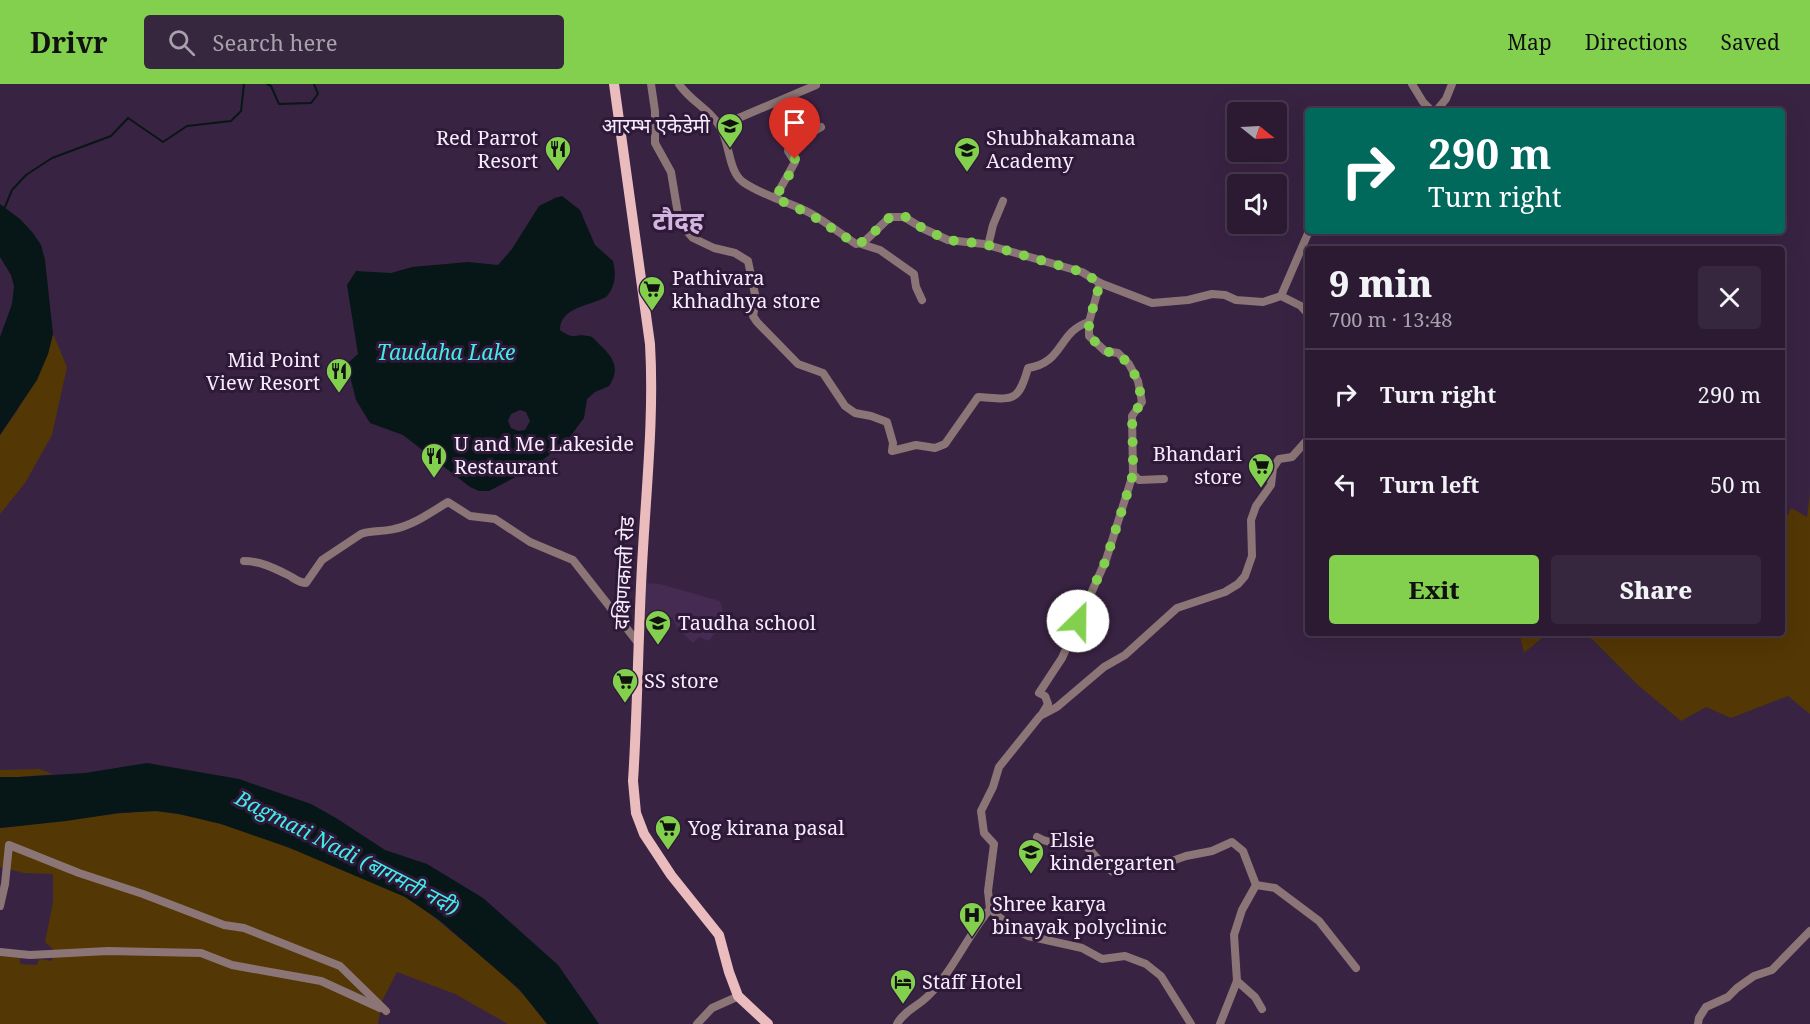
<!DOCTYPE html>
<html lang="en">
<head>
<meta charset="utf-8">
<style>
  :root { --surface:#2b1a32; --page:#37273e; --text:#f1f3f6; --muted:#a6a1ac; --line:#47384d; --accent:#83d04e }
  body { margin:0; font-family:"Noto Serif","Noto Sans Devanagari",serif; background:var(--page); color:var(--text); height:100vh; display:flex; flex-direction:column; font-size:22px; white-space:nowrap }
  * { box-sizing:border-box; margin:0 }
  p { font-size:20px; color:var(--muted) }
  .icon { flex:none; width:33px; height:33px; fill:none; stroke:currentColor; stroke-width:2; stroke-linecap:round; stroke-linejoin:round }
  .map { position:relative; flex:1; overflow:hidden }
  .panel { position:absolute; left:1305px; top:162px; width:480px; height:390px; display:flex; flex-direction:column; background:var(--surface); border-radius:6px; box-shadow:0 6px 24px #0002,0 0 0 2px var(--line) }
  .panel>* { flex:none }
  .banner { position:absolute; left:1305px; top:24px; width:480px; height:126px; border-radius:6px; box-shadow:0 6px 24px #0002,0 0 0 2px var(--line); background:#00695c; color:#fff; overflow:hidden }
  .needle { width:39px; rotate:108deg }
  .fabs { position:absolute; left:1227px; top:18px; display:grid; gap:12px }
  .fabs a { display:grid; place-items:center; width:60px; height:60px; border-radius:6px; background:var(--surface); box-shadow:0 6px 24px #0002,0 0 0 2px var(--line); font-size:30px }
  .pin { position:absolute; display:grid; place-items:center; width:51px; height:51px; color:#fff; margin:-62px -26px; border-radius:50% 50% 50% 0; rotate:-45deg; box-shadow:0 0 6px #0007 }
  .pin .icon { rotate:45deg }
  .me { position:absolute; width:66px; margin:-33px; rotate:23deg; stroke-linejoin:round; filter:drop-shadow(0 0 4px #0008) }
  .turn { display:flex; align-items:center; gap:21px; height:126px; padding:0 24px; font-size:27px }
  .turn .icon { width:78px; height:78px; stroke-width:2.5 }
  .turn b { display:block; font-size:42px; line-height:51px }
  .round { display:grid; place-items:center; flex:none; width:63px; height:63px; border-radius:6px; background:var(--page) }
  .overview { display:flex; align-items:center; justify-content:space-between; height:102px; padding:0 24px }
  h1 { font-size:36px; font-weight:800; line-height:45px }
  .action { display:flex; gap:12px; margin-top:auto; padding:12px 24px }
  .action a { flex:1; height:69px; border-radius:6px; background:var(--accent); color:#111; font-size:24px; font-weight:800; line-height:69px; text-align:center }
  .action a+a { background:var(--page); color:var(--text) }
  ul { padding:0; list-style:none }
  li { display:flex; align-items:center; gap:18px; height:90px; padding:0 24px; border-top:2px solid var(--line) }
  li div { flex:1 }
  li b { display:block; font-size:22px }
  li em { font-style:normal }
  header { display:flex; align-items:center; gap:36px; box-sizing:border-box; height:84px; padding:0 30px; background:var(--accent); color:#111 }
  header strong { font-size:28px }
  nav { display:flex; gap:33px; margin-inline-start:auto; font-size:21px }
  .search { width:420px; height:54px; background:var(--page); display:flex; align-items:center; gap:15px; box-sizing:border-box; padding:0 21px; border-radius:6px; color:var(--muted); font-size:22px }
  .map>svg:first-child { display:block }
</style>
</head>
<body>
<header>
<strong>Drivr</strong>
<div class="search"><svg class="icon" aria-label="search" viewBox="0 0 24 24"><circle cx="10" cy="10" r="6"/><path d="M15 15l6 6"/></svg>Search here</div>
<nav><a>Map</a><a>Directions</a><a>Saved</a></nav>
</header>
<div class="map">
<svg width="1810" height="940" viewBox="0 0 1810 940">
  <rect width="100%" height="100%" fill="#392343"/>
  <polygon fill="#452a51" points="646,499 660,500 720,517 725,535 709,557 699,553 693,559 678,545 672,533 644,540"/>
  <g fill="#533705">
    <polygon points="53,250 67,283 52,351 25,399 0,430 0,351 17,327 48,270"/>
    <polygon points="1810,410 1810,630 1788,612 1731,634 1706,623 1681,637 1639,602 1593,556 1581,549 1782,549 1782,443 1791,424 1807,433"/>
    <polygon points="1519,549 1548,549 1524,569"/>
    <polygon points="39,685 53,690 19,693 0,693 0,686"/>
    <path d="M 156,727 C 221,734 282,760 342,786 C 363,795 385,802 405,813 C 425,824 442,840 459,854 C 492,881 523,905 547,940 L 508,940 L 455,910 L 397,888 L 382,917 L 378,940 L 0,940 L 0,872 L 20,874 L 20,880 L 37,881 L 39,875 L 52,877 L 54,866 L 45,858 L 53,818 L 53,790 L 24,789 L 0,783 L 0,744 C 52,739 103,729 156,727 Z"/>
  </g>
  <g fill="#071616" fill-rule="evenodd">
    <path d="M 562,112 L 580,126 L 595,161 L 613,177 C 616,190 616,202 606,213 C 590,222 560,223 560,246 C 575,257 574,249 588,252 C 593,252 596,257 599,260 C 613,273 621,284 609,302 L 595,308 L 587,315 L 584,334 L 566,358 L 531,385 L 489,407 L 479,407 L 470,403 L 403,351 L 370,339 L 356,316 L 347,280 L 358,270 L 347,201 L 356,187 L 391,189 L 412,183 L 468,178 L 498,181 L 512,165 L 539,122 L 555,114 ZM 520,326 L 526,328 L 530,337 L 525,346 L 518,347 L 511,344 L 508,337 L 511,330 Z"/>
    <polygon points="0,120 20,135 33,149 41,161 45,176 53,250 48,270 37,296 0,351 0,253 12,220 14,202 11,191 0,173"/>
    <polygon points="147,679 239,695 311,720 336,734 385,766 427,780 483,814 558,881 599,940 547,940 519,905 439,836 405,813 290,764 221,740 179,730 156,727 119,729 66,737 0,744 0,693 19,693 85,689"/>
  </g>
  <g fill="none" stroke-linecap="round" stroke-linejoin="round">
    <g stroke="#071616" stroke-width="2">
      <polyline points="267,0 271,2 279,20 311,19 318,10 314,0"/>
      <polyline points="5,123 12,106 26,91 52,74 111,52 128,34 163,58 187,42 231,37 241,27 244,0"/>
    </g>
    <g stroke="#8c7576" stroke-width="8">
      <path d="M 651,0 L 655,27 L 655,59 L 671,88 L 679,136 L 685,145 L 693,154 L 714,164 L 735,169 L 748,177 L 756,215 L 753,232 L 757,238 L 798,280 L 823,289 L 845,322 L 855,329 L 871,332 L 887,338 L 893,359 L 892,367 L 916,361 L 935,364 L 945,360 L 978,313 C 1012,315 1018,320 1028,284 C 1064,279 1058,247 1089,238 L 1100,199"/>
      <path d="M 679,0 C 690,17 711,26 720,43 C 730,59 728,87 743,98 C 763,112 789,118 810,129 C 826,138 841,150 856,160 L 865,157 L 890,133 L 904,133 L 924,145 L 948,156 L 984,160 L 1082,188 L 1100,199 L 1152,219 L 1188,216 L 1212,210 L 1225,211 L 1236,216 L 1263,218 L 1281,212 L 1309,147"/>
      <polyline points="1412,0 1423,18 1432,27"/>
      <polyline points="1436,27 1446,15 1452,0"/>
      <polyline points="720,42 816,1"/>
      <polyline points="775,114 795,78 788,67 789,62 821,43"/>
      <polyline points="861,160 880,166 914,190 916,203 922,216"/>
      <polyline points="988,162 993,141 1003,117"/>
      <polyline points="1281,212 1301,222 1308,230"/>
      <polyline points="1089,238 1089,252 1105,267 1118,269 1129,280 1138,297 1142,318 1132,332 1133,390 1139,396 1164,395"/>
      <path d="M 244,477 C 260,477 274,484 288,491 C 294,494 299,499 306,499 L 322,476 L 361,450 C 372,446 383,448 394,445 C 414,441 431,428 448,418 L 470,432 L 495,435 L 530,458 L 573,476 L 639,560"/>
      <polyline points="1042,630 1048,620 1045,612 1039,609 1062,574 1106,476 1133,390"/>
      <path d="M 1037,753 C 1061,766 1063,751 1081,756 L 1103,781 L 1113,788 L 1132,777 L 1140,777 L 1158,782 L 1186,772 L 1212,767 L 1232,758 L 1243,767 L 1256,801"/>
      <polyline points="0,822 5,800 9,761 79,789 143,810 224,841 244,844 340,882 386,927"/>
      <polyline points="990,825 1012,844 1028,852 1082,864 1102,875 1125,872 1146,880 1161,892 1191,940"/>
      <polyline points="0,868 30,871 108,867 201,869 232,881 321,897 380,924"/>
      <polyline points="1237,897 1255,913 1262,925"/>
      <polyline points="697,940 712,924 739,912"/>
      <path d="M 897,940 C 904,927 917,923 928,912 C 953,887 967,852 990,825 L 988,807 L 994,760 L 984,749 L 981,727 L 993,703 L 999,683 L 1040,632 L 1057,623 L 1104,583 L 1125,571 L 1177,524 L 1225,508 L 1238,500 L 1245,492 L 1252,472 L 1251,436 L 1256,422 L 1271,401 L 1273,384 L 1279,375 L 1292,373 L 1308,355"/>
      <polyline points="1220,940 1237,897 1234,851 1242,826 1256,801 1275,804 1319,837 1356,884"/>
      <polyline points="1698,940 1699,934 1706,923 1728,913 1737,904 1754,892 1772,886 1810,847"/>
    </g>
    <path stroke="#ebbcbe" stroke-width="10" d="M 614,0 L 650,260 C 654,328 647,396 643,465 C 638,542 638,620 633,697 L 636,729 L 644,750 L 671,791 L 719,851 L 729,888 L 738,912 L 768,940"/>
  </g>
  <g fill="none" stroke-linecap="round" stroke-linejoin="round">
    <polyline stroke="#83d04e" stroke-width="10" stroke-dasharray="0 18" points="795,75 794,83 775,114 810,130 856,160 865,157 890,133 904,132 924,145 948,156 984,160 1082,188 1100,199 1089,238 1089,252 1105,267 1118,270 1129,280 1138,297 1142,318 1132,332 1133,374 1133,390 1129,404 1106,476 1078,537"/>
  </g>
  <defs>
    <g id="school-pin" transform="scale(1.35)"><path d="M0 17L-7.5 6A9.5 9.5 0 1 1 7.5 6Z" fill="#83d04e" stroke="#2f1939"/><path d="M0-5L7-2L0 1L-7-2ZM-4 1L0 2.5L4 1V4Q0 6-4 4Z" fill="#111"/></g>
    <g id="restaurant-pin" transform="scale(1.35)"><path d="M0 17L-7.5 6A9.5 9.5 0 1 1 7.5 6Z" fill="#83d04e" stroke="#2f1939"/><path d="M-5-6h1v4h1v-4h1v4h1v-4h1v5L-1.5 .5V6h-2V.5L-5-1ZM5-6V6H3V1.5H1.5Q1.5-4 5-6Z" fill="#111"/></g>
    <g id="supermarket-pin" transform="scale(1.35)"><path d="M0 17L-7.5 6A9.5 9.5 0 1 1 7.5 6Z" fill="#83d04e" stroke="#2f1939"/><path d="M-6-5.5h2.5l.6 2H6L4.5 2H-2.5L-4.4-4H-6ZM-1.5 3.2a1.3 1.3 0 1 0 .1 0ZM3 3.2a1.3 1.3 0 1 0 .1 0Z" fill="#111"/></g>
    <g id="hospital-pin" transform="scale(1.35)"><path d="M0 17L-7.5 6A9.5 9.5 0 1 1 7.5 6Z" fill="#83d04e" stroke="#2f1939"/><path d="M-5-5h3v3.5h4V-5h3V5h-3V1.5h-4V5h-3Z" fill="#111"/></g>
    <g id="hotel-pin" transform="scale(1.35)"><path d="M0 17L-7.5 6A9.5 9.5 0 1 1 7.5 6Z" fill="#83d04e" stroke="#2f1939"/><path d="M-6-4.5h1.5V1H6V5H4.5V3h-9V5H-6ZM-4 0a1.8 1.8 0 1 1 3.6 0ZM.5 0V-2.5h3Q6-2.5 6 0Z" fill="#111"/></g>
  </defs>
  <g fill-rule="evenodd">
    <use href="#school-pin" x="730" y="42"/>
    <use href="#restaurant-pin" x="558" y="65"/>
    <use href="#school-pin" x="967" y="66"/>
    <use href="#supermarket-pin" x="652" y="205"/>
    <use href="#restaurant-pin" x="339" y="287"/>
    <use href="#restaurant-pin" x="434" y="372"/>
    <use href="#supermarket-pin" x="1261" y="382"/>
    <use href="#school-pin" x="658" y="539"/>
    <use href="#supermarket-pin" x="625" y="597"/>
    <use href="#supermarket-pin" x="668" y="744"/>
    <use href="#school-pin" x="1031" y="768"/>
    <use href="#hospital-pin" x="972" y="831"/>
    <use href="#hotel-pin" x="903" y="898"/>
  </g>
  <g text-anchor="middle" stroke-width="6" stroke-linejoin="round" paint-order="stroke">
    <g font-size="20" fill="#f7ecfd" stroke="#2f1939" text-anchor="start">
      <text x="710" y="49" text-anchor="end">आरम्भ एकेडेमी</text>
      <text x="538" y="61" text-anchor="end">Red Parrot<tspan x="538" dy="23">Resort</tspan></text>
      <text x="986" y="61">Shubhakamana<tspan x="986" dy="23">Academy</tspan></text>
      <text x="672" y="201">Pathivara<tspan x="672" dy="23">khhadhya store</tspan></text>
      <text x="320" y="283" text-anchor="end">Mid Point<tspan x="320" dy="23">View Resort</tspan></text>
      <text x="454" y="367">U and Me Lakeside<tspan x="454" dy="23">Restaurant</tspan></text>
      <text x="1242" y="377" text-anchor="end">Bhandari<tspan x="1242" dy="23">store</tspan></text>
      <text x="678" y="546">Taudha school</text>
      <text x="644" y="604">SS store</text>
      <text x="688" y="751">Yog kirana pasal</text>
      <text x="1050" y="763">Elsie<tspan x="1050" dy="23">kindergarten</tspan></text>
      <text x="992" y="827">Shree karya<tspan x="992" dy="23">binayak polyclinic</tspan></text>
      <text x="922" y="905">Staff Hotel</text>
    </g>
    <g font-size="20" fill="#f7ecfd" stroke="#2f1939">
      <text transform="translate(624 489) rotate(-87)" y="7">दक्षिणकाली रोड</text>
    </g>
    <g font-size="21" font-style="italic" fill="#43ebea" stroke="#2f1939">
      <text x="446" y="276">Taudaha Lake</text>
      <text transform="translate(347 769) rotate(27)" y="7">Bagmati Nadi (बागमती नदी)</text>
    </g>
    <g font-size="26" font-weight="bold" fill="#d2b6df" stroke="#2f1939">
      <text x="678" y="146">टौदह</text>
    </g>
  </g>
</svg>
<div class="fabs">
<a><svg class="needle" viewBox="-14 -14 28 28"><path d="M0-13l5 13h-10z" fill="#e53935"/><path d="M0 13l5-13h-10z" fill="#a6a1ac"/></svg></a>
<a><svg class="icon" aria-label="sound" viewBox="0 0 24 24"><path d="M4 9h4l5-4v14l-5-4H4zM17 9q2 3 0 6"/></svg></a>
</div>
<div class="pin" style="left:795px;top:75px;background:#d93025"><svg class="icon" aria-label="arrive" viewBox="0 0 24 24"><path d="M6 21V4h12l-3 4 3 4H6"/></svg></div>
<svg class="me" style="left:1078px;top:537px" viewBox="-20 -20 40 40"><circle r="19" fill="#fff"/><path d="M0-13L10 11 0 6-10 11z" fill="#83d04e"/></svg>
<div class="banner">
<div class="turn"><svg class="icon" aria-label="right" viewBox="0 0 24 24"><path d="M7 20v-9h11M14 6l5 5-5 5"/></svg><div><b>290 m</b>Turn right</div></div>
</div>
<section class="panel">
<div class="overview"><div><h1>9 min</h1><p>700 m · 13:48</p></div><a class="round"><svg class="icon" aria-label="close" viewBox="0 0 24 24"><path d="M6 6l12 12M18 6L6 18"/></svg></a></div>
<ul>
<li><svg class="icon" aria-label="right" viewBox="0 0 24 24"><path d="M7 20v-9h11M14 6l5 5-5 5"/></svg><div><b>Turn right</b></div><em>290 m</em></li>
<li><svg class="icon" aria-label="left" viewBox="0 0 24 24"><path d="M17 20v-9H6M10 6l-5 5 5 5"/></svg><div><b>Turn left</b></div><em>50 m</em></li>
</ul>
<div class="action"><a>Exit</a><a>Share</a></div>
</section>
</div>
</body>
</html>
